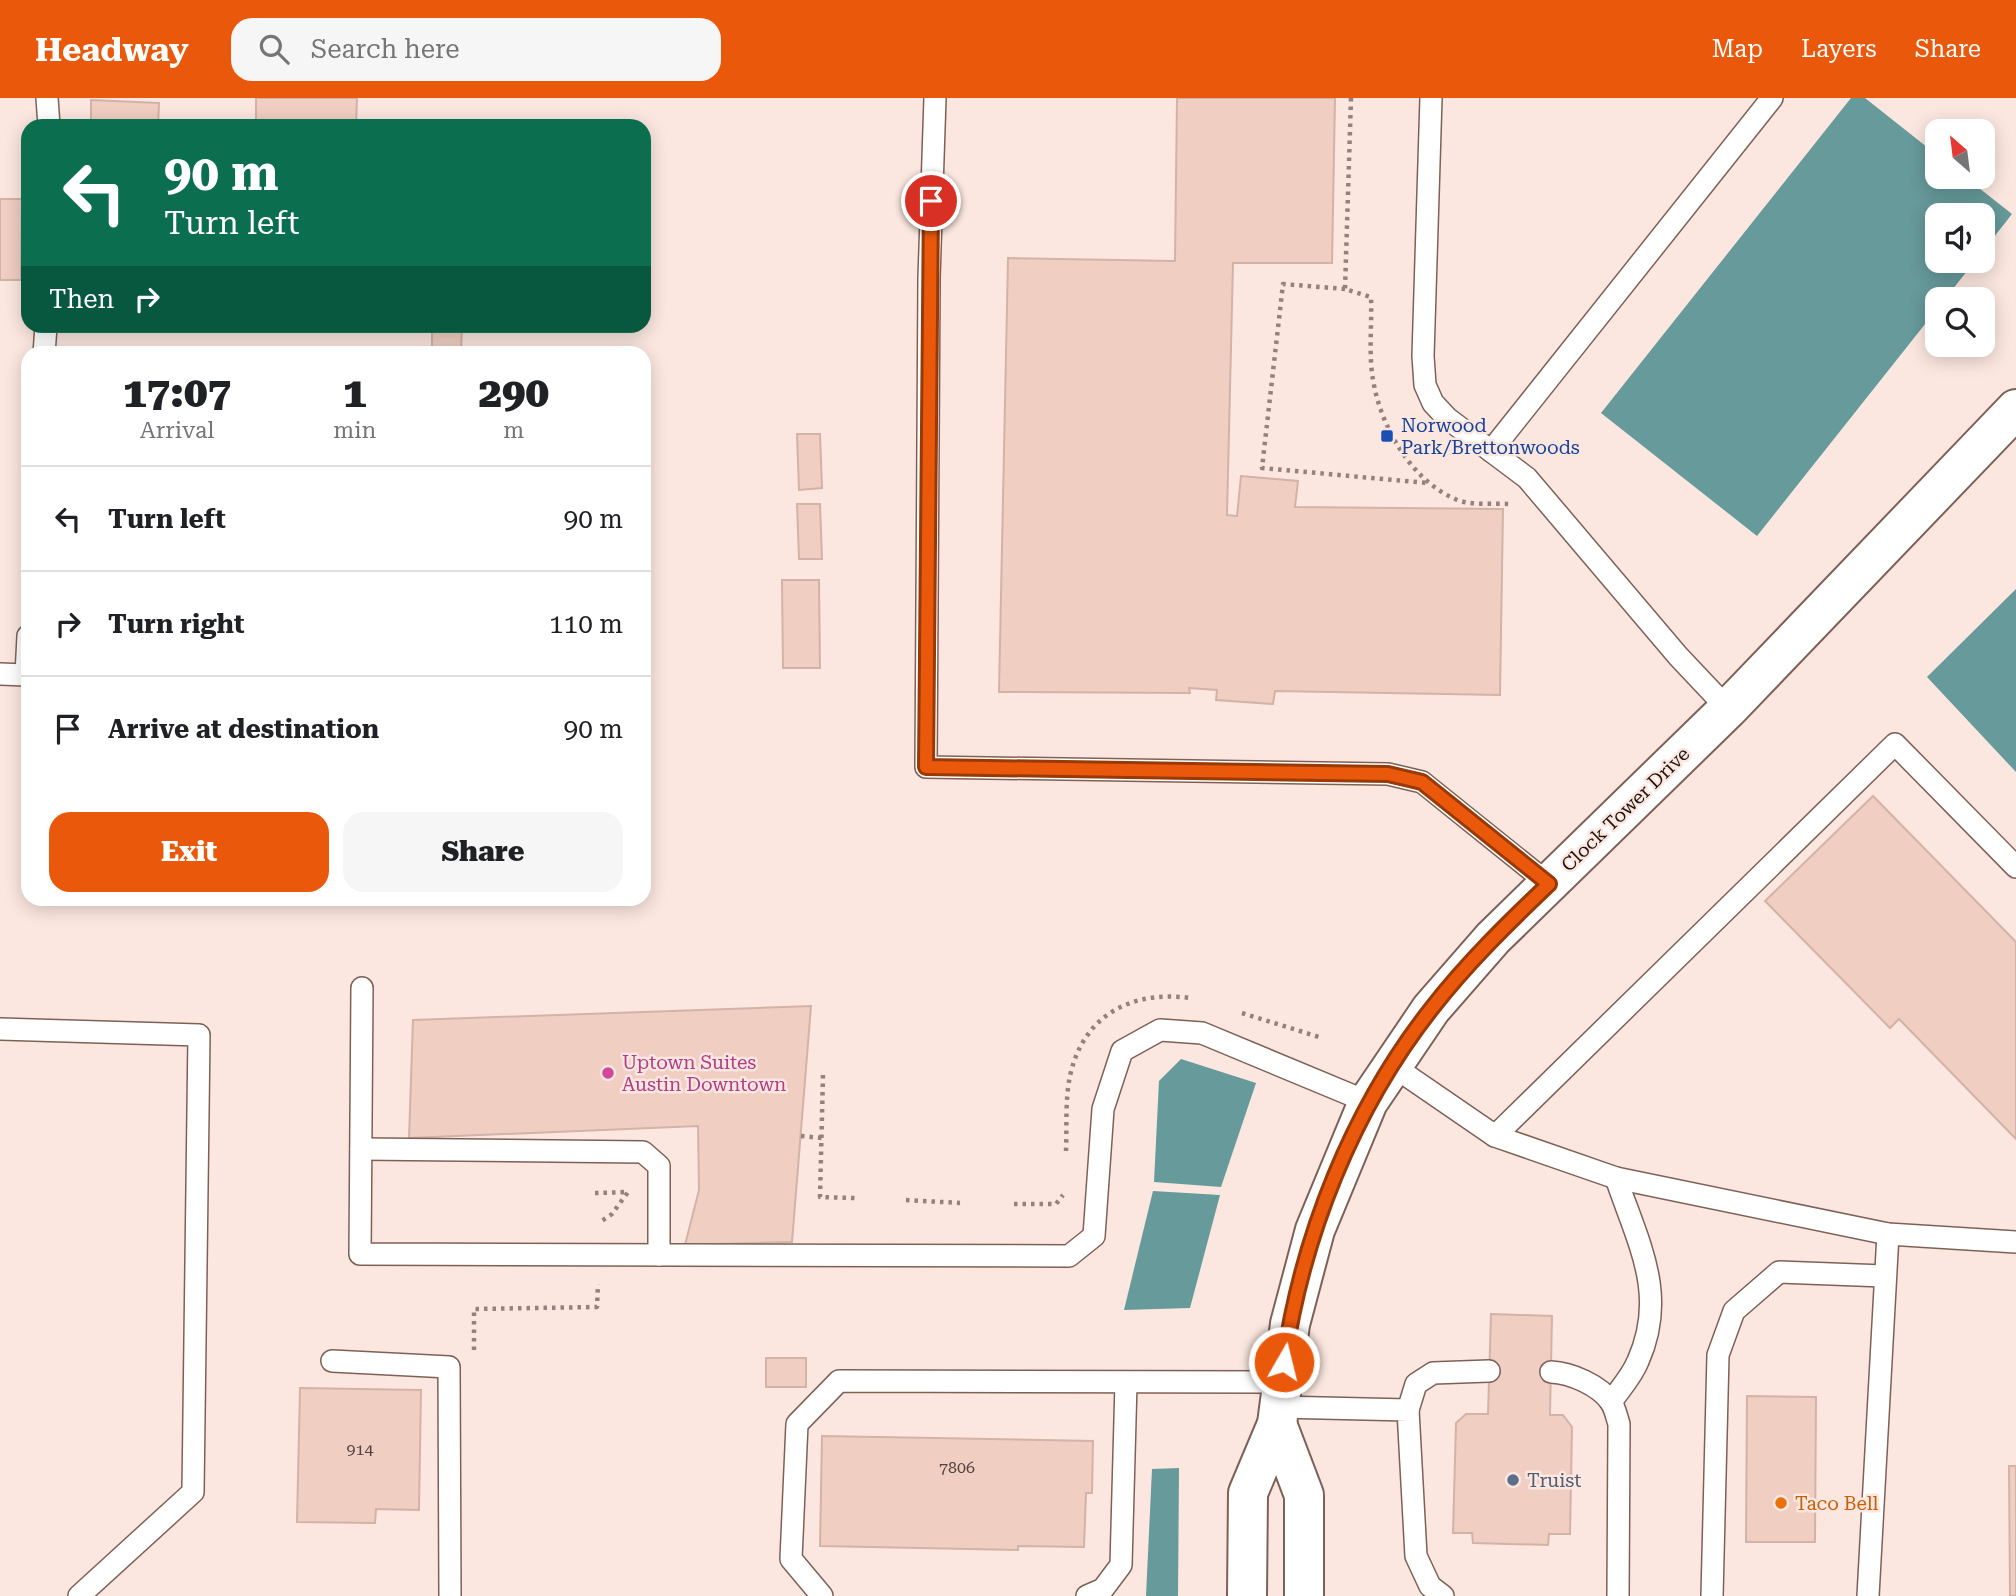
<!DOCTYPE html>
<html lang="en">
<head>
<meta charset="utf-8">
<style>
  :root { --surface:#fff; --page:#f6f6f6; --text:#202124; --muted:#757577; --line:#e0e0e0; --accent:#ea580c }
  body { margin:0; font-family:"Roboto Serif",serif; background:var(--page); color:var(--text); height:100vh; display:flex; flex-direction:column; font-size:26px; white-space:nowrap }
  * { box-sizing:border-box; margin:0 }
  p { font-size:23px; color:var(--muted) }
  .icon { flex:none; width:38px; height:38px; fill:none; stroke:currentColor; stroke-width:2; stroke-linecap:round; stroke-linejoin:round }
  .map { position:relative; flex:1; overflow:hidden }
  .panel { position:absolute; left:21px; top:248px; width:630px; height:560px; display:flex; flex-direction:column; background:var(--surface); border-radius:21px; box-shadow:0 4px 18px #0003 }
  .panel>* { flex:none }
  .guide { position:absolute; left:21px; top:21px; width:630px; height:214px; border-radius:21px; box-shadow:0 4px 18px #0003; background:#0b6e4f; color:#fff; overflow:hidden }
  .needle { width:46px; rotate:332deg }
  .controls { position:absolute; left:1925px; top:21px; display:grid; gap:14px }
  .controls a { display:grid; place-items:center; width:70px; height:70px; border-radius:14px; background:var(--surface); box-shadow:0 4px 18px #0003; font-size:35px }
  .pin { position:absolute; display:grid; place-items:center; width:60px; height:60px; color:#fff; margin:-30px; border:4px solid #fff; border-radius:50%; box-shadow:0 2px 7px #0007 }
  .me { position:absolute; width:77px; margin:-38px; rotate:8deg; stroke-linejoin:round; filter:drop-shadow(0 0 5px #0008) }
  .turn { display:flex; align-items:center; gap:24px; height:147px; padding:0 28px; font-size:32px }
  .turn .icon { width:91px; height:91px; stroke-width:2.5 }
  .turn b { display:block; font-size:49px; line-height:60px }
  .then { display:flex; align-items:center; height:66px; padding:0 28px; background:#0003; gap:14px; font-size:26px }
  .eta { display:flex; justify-content:space-evenly; align-items:center; height:119px; text-align:center }
  .eta b { font-size:42px; font-weight:800; line-height:49px }
  .primary-button { display:flex; gap:14px; margin-top:auto; padding:14px 28px }
  .primary-button a { flex:1; height:80px; border-radius:21px; background:var(--accent); color:#fff; font-size:28px; font-weight:800; line-height:80px; text-align:center }
  .primary-button a+a { background:var(--page); color:var(--text) }
  ul { padding:0; list-style:none }
  li { display:flex; align-items:center; gap:21px; height:105px; padding:0 28px; border-top:2px solid var(--line) }
  li div { flex:1 }
  li b { display:block; font-size:26px }
  li em { font-style:normal }
  header { display:flex; align-items:center; gap:42px; box-sizing:border-box; height:98px; padding:0 35px; background:var(--accent); color:#fff }
  header strong { font-size:33px }
  nav { display:flex; gap:38px; margin-inline-start:auto; font-size:24px }
  .search { width:490px; height:63px; background:var(--page); display:flex; align-items:center; gap:18px; box-sizing:border-box; padding:0 24px; border-radius:21px; color:var(--muted); font-size:26px }
  .map>svg:first-child { display:block }
</style>
</head>
<body>
<header>
<strong>Headway</strong>
<div class="search"><svg class="icon" aria-label="search" viewBox="0 0 24 24"><circle cx="10" cy="10" r="6"/><path d="M15 15l6 6"/></svg>Search here</div>
<nav><a>Map</a><a>Layers</a><a>Share</a></nav>
</header>
<div class="map">
<svg width="2016" height="1498" viewBox="0 0 2016 1498">
  <rect width="100%" height="100%" fill="#fbe7df"/>
  <g fill="#679a9b">
    <polygon points="1851,0 1865,0 1937,57 1937,79 1965,79 2012,116 1983,153 1983,117 1937,117 1937,163 1975,163 1945,201 1937,201 1937,211 1757,438 1601,315"/>
    <polygon points="2016,491 2016,674 1927,579"/>
    <polygon points="1181,961 1256,985 1221,1089 1154,1084 1159,983"/>
    <polygon points="1153,1093 1220,1097 1190,1210 1124,1212"/>
    <polygon points="1179,1370 1178,1498 1146,1498 1152,1371"/>
  </g>
  <g fill="#f0cec2" stroke="#d3b2a7" stroke-width="2">
    <polygon points="256,0 357,0 356,28 256,28"/>
    <polygon points="1177,0 1335,0 1332,165 1233,165 1227,417 1237,418 1241,378 1298,383 1295,409 1503,411 1500,597 1275,593 1273,606 1216,602 1217,592 1189,590 1190,595 999,594 1008,160 1175,163"/>
    <polygon points="91,2 159,5 158,28 91,28"/>
    <polygon points="0,101 22,101 21,182 0,182"/>
    <polygon points="432,228 462,228 461,254 432,254"/>
    <polygon points="797,336 820,336 822,390 799,392"/>
    <polygon points="797,406 820,406 822,461 799,461"/>
    <polygon points="782,482 819,482 820,570 783,570"/>
    <polygon points="1873,698 2016,844 2016,1041 1899,921 1890,930 1765,803"/>
    <polygon points="811,908 792,1144 685,1147 699,1092 698,1028 409,1040 413,922"/>
    <polygon points="1491,1216 1552,1218 1550,1317 1563,1317 1572,1329 1570,1436 1549,1436 1548,1447 1473,1445 1472,1435 1453,1435 1456,1325 1466,1316 1488,1316"/>
    <rect x="766" y="1260" width="40" height="29"/>
    <polygon points="300,1290 421,1292 419,1412 376,1411 375,1425 297,1424"/>
    <polygon points="1747,1298 1816,1299 1815,1444 1746,1444"/>
    <polygon points="822,1338 1093,1343 1092,1395 1086,1395 1084,1449 1018,1448 1018,1452 820,1448"/>
    <polygon points="2009,1368 2016,1368 2016,1498 2010,1498"/>
  </g>
  <g fill="none" stroke-linecap="round" stroke-linejoin="round">
    <g stroke="#7e6156" stroke-width="24">
      <g id="service">
        <polyline points="47,0 49,28"/>
        <polyline points="935,0 929,180 926,669 1388,676 1422,684 1549,786"/>
        <polyline points="1431,0 1423,258 1425,287 1433,305 1447,320 1527,380 1678,558 1728,611"/>
        <polyline points="44,256 46,228"/>
        <polyline points="1491,353 1772,0"/>
        <polyline points="0,576 26,577 28,538"/>
        <polyline points="362,890 360,1156 1069,1158 1094,1138 1103,1011 1122,953 1160,932 1202,935 1368,1004"/>
        <polyline points="0,931 199,937 193,1394 79,1498"/>
        <polyline points="1393,968 1495,1038 1616,1080 1888,1136 2016,1144"/>
        <polyline points="1495,1038 1895,646 2016,769"/>
        <polyline points="361,1051 643,1054 659,1068 659,1157"/>
        <polyline points="332,1263 449,1269 450,1498"/>
        <path d="M 1551,1274 C 1571,1275 1599,1287 1611,1304 C 1615,1310 1617,1320 1619,1326 L 1618,1498"/>
        <path d="M 1611,1304 C 1620,1291 1632,1278 1638,1263 C 1668,1196 1638,1145 1616,1080"/>
        <polyline points="1279,1309 1408,1312 1416,1458 1430,1488 1443,1498"/>
        <polyline points="1408,1312 1416,1286 1433,1275 1489,1273"/>
        <polyline points="822,1498 791,1461 797,1326 839,1283 1282,1284"/>
        <polyline points="1087,1498 1103,1491 1121,1467 1126,1285"/>
        <polyline points="1712,1498 1718,1257 1734,1213 1779,1174 1884,1178"/>
        <polyline points="1868,1498 1888,1136"/>
      </g>
    </g>
    <g stroke="#7e6156" stroke-width="42">
      <g id="minor">
        <polyline points="1277,1326 1304,1397 1304,1498"/>
        <polyline points="1247,1498 1248,1395 1277,1326 1290,1226 1315,1132 1368,1004 1431,911 1493,840 1728,611 2016,311"/>
      </g>
    </g>
    <g stroke="#92827b" stroke-width="4.5" stroke-dasharray="3.5 5" stroke-linecap="butt">
      <path d="M 1351,0 L 1345,191 L 1371,199 C 1372,224 1369,250 1372,275 C 1378,324 1409,381 1455,401 C 1470,408 1493,405 1509,406"/>
      <polyline points="1345,191 1283,186 1262,370 1427,385"/>
      <polyline points="1242,915 1319,939"/>
      <polyline points="823,977 820,1099 855,1100"/>
      <polyline points="801,1038 822,1040"/>
      <path d="M 1066,1053 C 1067,1029 1065,1001 1070,978 C 1083,917 1132,892 1190,900"/>
      <polyline points="595,1095 628,1094 612,1116 600,1124"/>
      <polyline points="906,1102 960,1105"/>
      <polyline points="1014,1106 1056,1106 1063,1097"/>
      <polyline points="474,1252 474,1211 597,1209 598,1186"/>
    </g>
    <use href="#service" stroke="#fff" stroke-width="21"/>
    <use href="#minor" stroke="#fff" stroke-width="38"/>
  </g>
  <g fill="none" stroke-linecap="round" stroke-linejoin="round">
    <g stroke="#983908" stroke-width="18">
      <path id="route" d="M 931,103 L 926,669 L 1388,676 L 1422,684 L 1549,786 C 1508,825 1467,865 1432,910 C 1353,1010 1302,1138 1284,1264"/>
    </g>
    <use href="#route" stroke="#ea580c" stroke-width="12"/>
  </g>
  <rect fill="#1a4fb4" stroke="#fbe7df" stroke-width="2.5" x="1380" y="331" width="14" height="14" rx="3.5"/>
  <circle fill="#d1479c" stroke="#fbe7df" stroke-width="2.5" cx="608" cy="975" r="7"/>
  <circle fill="#5c6f8a" stroke="#fbe7df" stroke-width="2.5" cx="1513" cy="1382" r="7"/>
  <circle fill="#e8710a" stroke="#fbe7df" stroke-width="2.5" cx="1781" cy="1405" r="7"/>
  <g text-anchor="middle" stroke-width="5" stroke-linejoin="round" paint-order="stroke">
    <g font-size="16" fill="#53423c">
      <text x="360" y="1357">914</text>
      <text x="957" y="1375">7806</text>
    </g>
    <g font-size="19" fill="#164399" stroke="#fbe7df" text-anchor="start">
      <text x="1401" y="334">Norwood<tspan x="1401" dy="22">Park/Brettonwoods</tspan></text>
    </g>
    <g font-size="19" fill="#1f130f" stroke="#fbe7df">
      <text transform="translate(1625 711) rotate(-44)" y="7">Clock Tower Drive</text>
    </g>
    <g font-size="19" fill="#b23c85" stroke="#fbe7df" text-anchor="start">
      <text x="622" y="971">Uptown Suites<tspan x="622" dy="22">Austin Downtown</tspan></text>
    </g>
    <g font-size="19" fill="#4e5e75" stroke="#fbe7df" text-anchor="start">
      <text x="1527" y="1389">Truist</text>
    </g>
    <g font-size="19" fill="#c56008" stroke="#fbe7df" text-anchor="start">
      <text x="1795" y="1412">Taco Bell</text>
    </g>
  </g>
</svg>
<div class="controls">
<a><svg class="needle" viewBox="-14 -14 28 28"><path d="M0-13l5 13h-10z" fill="#e53935"/><path d="M0 13l5-13h-10z" fill="#757577"/></svg></a>
<a><svg class="icon" aria-label="sound" viewBox="0 0 24 24"><path d="M4 9h4l5-4v14l-5-4H4zM17 9q2 3 0 6"/></svg></a>
<a><svg class="icon" aria-label="search" viewBox="0 0 24 24"><circle cx="10" cy="10" r="6"/><path d="M15 15l6 6"/></svg></a>
</div>
<div class="pin" style="left:931px;top:103px;background:#d93025"><svg class="icon" aria-label="arrive" viewBox="0 0 24 24"><path d="M6 21V4h12l-3 4 3 4H6"/></svg></div>
<svg class="me" style="left:1284px;top:1264px" viewBox="-20 -20 40 40"><circle r="17" fill="#ea580c" stroke="#fff" stroke-width="3"/><path d="M0-11L8 9 0 5-8 9z" fill="#fff"/></svg>
<div class="guide">
<div class="turn"><svg class="icon" aria-label="left" viewBox="0 0 24 24"><path d="M17 20v-9H6M10 6l-5 5 5 5"/></svg><div><b>90 m</b>Turn left</div></div>
<div class="then">Then<svg class="icon" aria-label="right" viewBox="0 0 24 24"><path d="M7 20v-9h11M14 6l5 5-5 5"/></svg></div>
</div>
<section class="panel">
<div class="eta">
<div><b>17:07</b><p>Arrival</p></div>
<div><b>1</b><p>min</p></div>
<div><b>290</b><p>m</p></div>
</div>
<ul>
<li><svg class="icon" aria-label="left" viewBox="0 0 24 24"><path d="M17 20v-9H6M10 6l-5 5 5 5"/></svg><div><b>Turn left</b></div><em>90 m</em></li>
<li><svg class="icon" aria-label="right" viewBox="0 0 24 24"><path d="M7 20v-9h11M14 6l5 5-5 5"/></svg><div><b>Turn right</b></div><em>110 m</em></li>
<li><svg class="icon" aria-label="arrive" viewBox="0 0 24 24"><path d="M6 21V4h12l-3 4 3 4H6"/></svg><div><b>Arrive at destination</b></div><em>90 m</em></li>
</ul>
<div class="primary-button"><a>Exit</a><a>Share</a></div>
</section>
</div>
</body>
</html>
